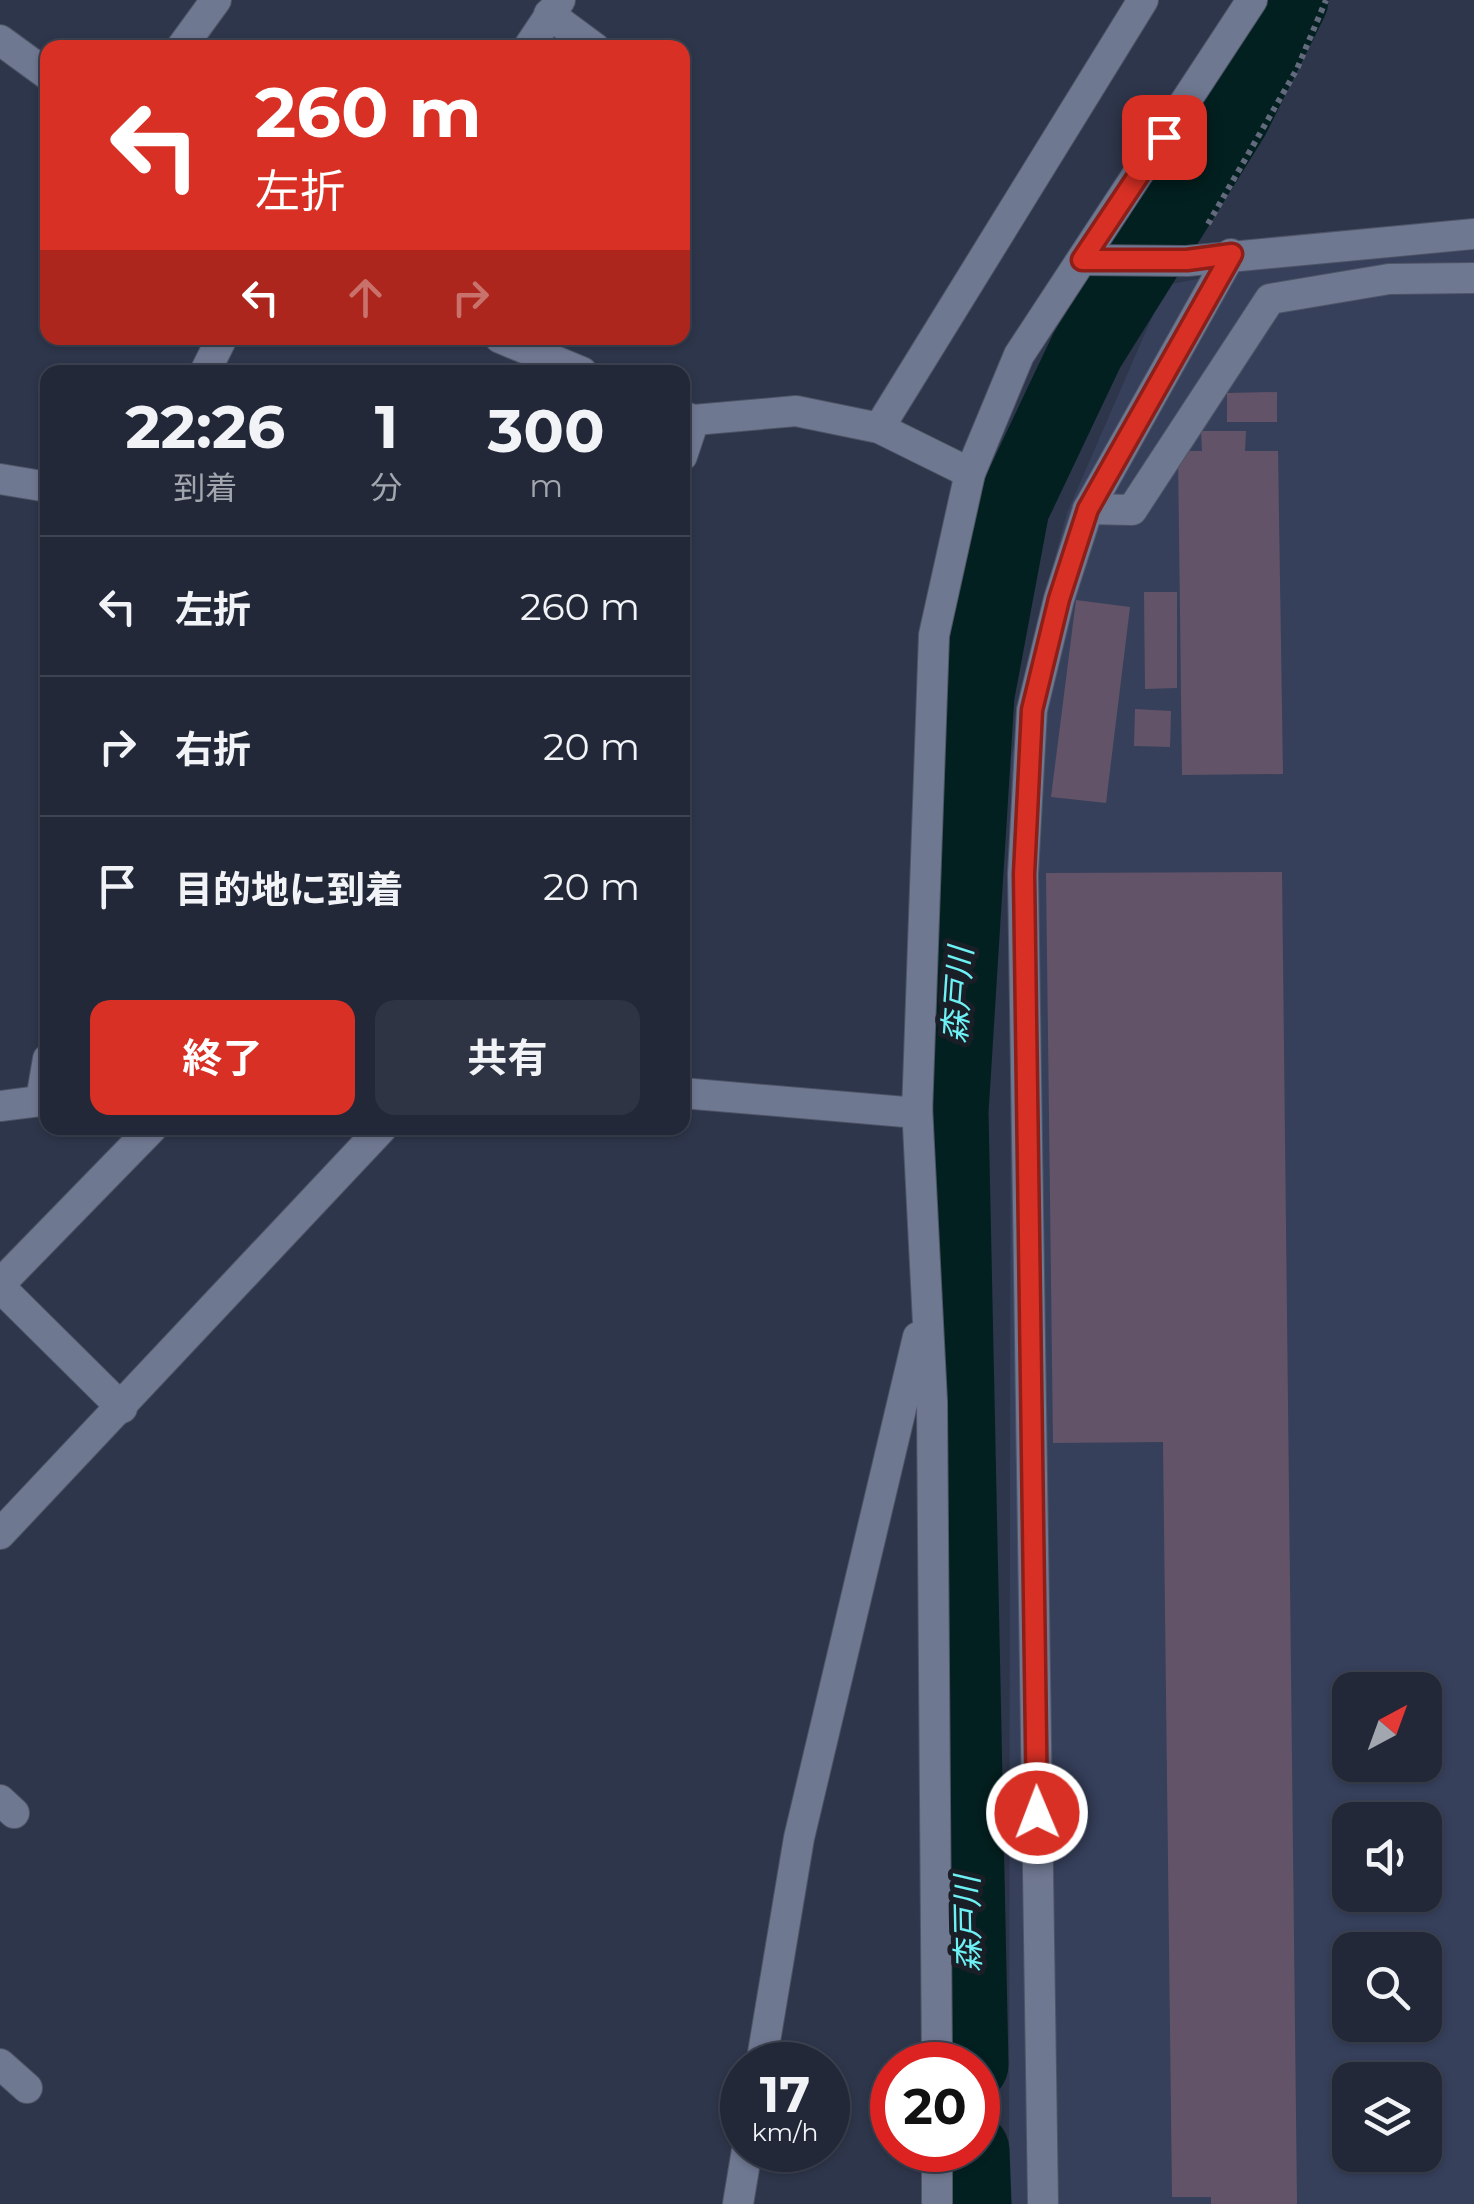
<!DOCTYPE html>
<html lang="ja">
<head>
<meta charset="utf-8">
<style>
  :root { --surface:#222838; --page:#2e3443; --text:#f1f3f6; --muted:#a2a6ae; --line:#3f4453; --accent:#d93025 }
  body { margin:0; font-family:Montserrat,"Noto Sans JP",sans-serif; background:var(--page); color:var(--text); height:100vh; display:flex; flex-direction:column; font-size:38px; white-space:nowrap }
  * { box-sizing:border-box; margin:0 }
  p { font-size:32px; color:var(--muted) }
  .icon { flex:none; width:55px; height:55px; fill:none; stroke:currentColor; stroke-width:2; stroke-linecap:round; stroke-linejoin:round }
  .map { position:relative; flex:1; overflow:hidden }
  .drawer { position:absolute; left:40px; top:365px; width:650px; height:770px; display:flex; flex-direction:column; background:var(--surface); border-radius:20px; box-shadow:0 2px 8px #0004,0 0 0 2px var(--line) }
  .drawer>* { flex:none }
  .top-card { position:absolute; left:40px; top:40px; width:650px; height:305px; border-radius:20px; box-shadow:0 2px 8px #0004,0 0 0 2px var(--line); background:#d93025; color:#fff; overflow:hidden }
  .needle { width:65px; rotate:41deg }
  .buttons { position:absolute; left:1332px; top:1672px; display:grid; gap:20px }
  .buttons a { display:grid; place-items:center; width:110px; height:110px; border-radius:20px; background:var(--surface); box-shadow:0 2px 8px #0004,0 0 0 2px var(--line); font-size:50px }
  .speed { position:absolute; left:720px; top:2042px; display:flex; gap:20px; font-size:50px; font-weight:700; text-align:center }
  .speed>* { display:grid; place-content:center; width:130px; height:130px; border-radius:50%; background:var(--surface); box-shadow:0 2px 8px #0004,0 0 0 2px var(--line); line-height:1 }
  .speed small { font-size:25px; font-weight:400 }
  .speed .limit { border:15px solid #d22; background:#fff; color:#111 }
  .pin { position:absolute; display:grid; place-items:center; width:85px; height:85px; color:#fff; margin:-42px; border-radius:20px; box-shadow:0 5px 15px #0006 }
  .me { position:absolute; width:110px; margin:-55px; rotate:359deg; stroke-linejoin:round; filter:drop-shadow(0 0 8px #0008) }
  .turn { display:flex; align-items:center; gap:35px; height:210px; padding:0 50px; font-size:45px }
  .turn .icon { width:130px; height:130px; stroke-width:2.5 }
  .turn b { display:block; font-size:70px; line-height:85px }
  .lanes { display:flex; align-items:center; height:95px; padding:0 50px; background:#0003; justify-content:center; gap:50px; direction:ltr }
  .lanes .off { opacity:.35 }
  .eta { display:flex; justify-content:space-evenly; align-items:center; height:170px; text-align:center }
  .eta b { font-size:60px; font-weight:700; line-height:70px }
  .action { display:flex; gap:20px; margin-top:auto; padding:20px 50px }
  .action a { flex:1; height:115px; border-radius:20px; background:var(--accent); color:#fff; font-size:40px; font-weight:700; line-height:115px; text-align:center }
  .action a+a { background:var(--page); color:var(--text) }
  ul { padding:0; list-style:none }
  li { display:flex; align-items:center; gap:30px; height:140px; padding:0 50px; border-top:2px solid var(--line) }
  li div { flex:1 }
  li b { display:block; font-size:38px }
  li em { font-style:normal }
  .map>svg:first-child { display:block }
</style>
</head>
<body>
<div class="map">
<svg width="1474" height="2204" viewBox="0 0 1474 2204">
  <rect width="100%" height="100%" fill="#2e364b"/>
  <path fill="#36405b" fill-rule="evenodd" d="M 1474,250 L 1474,2204 L 1009,2204 L 1011,759 L 1043,603 L 1067,513 L 1166,285 L 1234,272 ZM 1350,1690 L 1425,1690 L 1425,1765 L 1350,1765 ZM 1350,1820 L 1425,1820 L 1425,1895 L 1350,1895 ZM 1350,1950 L 1425,1950 L 1425,2025 L 1350,2025 ZM 1350,2080 L 1425,2080 L 1425,2155 L 1350,2155 Z"/>
  <g fill="none" stroke-linecap="round" stroke-linejoin="round">
    <g stroke="#032020" stroke-width="75">
      <polyline points="971,2065 951,1112 977,695 1012,508 1087,350 1232,118 1291,0"/>
      <polyline points="972,2150 974,2204"/>
    </g>
  </g>
  <g fill="#635368">
    <polygon points="1277,392 1277,422 1227,422 1227,393"/>
    <polygon points="1201,431 1246,431 1245,451 1278,451 1283,774 1182,775 1178,451 1202,451"/>
    <polygon points="1144,592 1177,592 1177,688 1145,689"/>
    <polygon points="1076,600 1130,607 1106,803 1051,797"/>
    <polygon points="1135,709 1171,711 1170,747 1134,746"/>
    <polygon points="1282,872 1297,2204 1211,2204 1211,2197 1172,2197 1163,1442 1053,1443 1046,873"/>
  </g>
  <g fill="none" stroke-linecap="round" stroke-linejoin="round">
    <g stroke="#4e5466" stroke-width="32">
      <g id="minor">
        <polyline points="549,14 595,48"/>
        <polyline points="0,40 48,75"/>
        <polyline points="181,48 216,0"/>
        <polyline points="528,48 560,0"/>
        <polyline points="1082,260 1187,261 1474,234"/>
        <polyline points="500,338 582,372"/>
        <polyline points="205,372 222,338"/>
        <polyline points="682,416 694,420 796,411 879,428 970,473"/>
        <polyline points="879,428 1143,0"/>
        <polyline points="682,456 694,420"/>
        <polyline points="0,479 48,487"/>
        <polyline points="1088,509 1132,510 1270,299 1389,279 1474,278"/>
        <polyline points="682,1093 917,1113 934,635 970,473 1019,355 1252,0"/>
        <polyline points="41,1100 48,1059"/>
        <polyline points="0,1106 48,1100"/>
        <polyline points="917,1106 932,1402 937,2065"/>
        <polyline points="0,1284 152,1128"/>
        <polyline points="0,1287 122,1408"/>
        <polyline points="0,1534 382,1128"/>
        <polyline points="0,1800 14,1813"/>
        <polyline points="0,2064 27,2088"/>
        <polyline points="761,2065 799,1838 918,1337"/>
        <polyline points="937,2150 937,2204"/>
        <polyline points="738,2204 747,2150"/>
        <polyline points="1043,2204 1023,874 1032,710 1059,599 1088,509 1231,254"/>
      </g>
    </g>
    <polyline stroke="#636a7d" stroke-width="6" stroke-dasharray="5 5" stroke-linecap="butt" points="1208,224 1297,69 1326,0"/>
    <use href="#minor" stroke="#6f7891" stroke-width="30"/>
  </g>
  <g fill="none" stroke-linecap="round" stroke-linejoin="round">
    <g stroke="#8d1f18" stroke-width="25">
      <polyline id="route" points="1037,1813 1024,874 1032,710 1059,599 1088,509 1232,254 1187,260 1082,260 1164,137"/>
    </g>
    <use href="#route" stroke="#d93025" stroke-width="18"/>
  </g>
  <g text-anchor="middle" stroke-width="10" stroke-linejoin="round" paint-order="stroke">
    <g font-size="32" font-style="italic" fill="#6df1f4" stroke="#1a1e27">
      <text transform="translate(958 995) rotate(-86)" y="11">森戸川</text>
      <text transform="translate(968 1924) rotate(-91)" y="11">森戸川</text>
    </g>
  </g>
</svg>
<div class="buttons">
<a><svg class="needle" viewBox="-14 -14 28 28"><path d="M0-13l5 13h-10z" fill="#e53935"/><path d="M0 13l5-13h-10z" fill="#a2a6ae"/></svg></a>
<a><svg class="icon" aria-label="sound" viewBox="0 0 24 24"><path d="M4 9h4l5-4v14l-5-4H4zM17 9q2 3 0 6"/></svg></a>
<a><svg class="icon" aria-label="search" viewBox="0 0 24 24"><circle cx="10" cy="10" r="6"/><path d="M15 15l6 6"/></svg></a>
<a><svg class="icon" aria-label="layers" viewBox="0 0 24 24"><path d="M12 4l9 5-9 5-9-5zM3 14l9 5 9-5"/></svg></a>
</div>
<div class="speed"><div>17<small>km/h</small></div><div class="limit">20</div></div>
<div class="pin" style="left:1164px;top:137px;background:#d93025"><svg class="icon" aria-label="arrive" viewBox="0 0 24 24"><path d="M6 21V4h12l-3 4 3 4H6"/></svg></div>
<svg class="me" style="left:1037px;top:1813px" viewBox="-20 -20 40 40"><circle r="17" fill="#d93025" stroke="#fff" stroke-width="3"/><path d="M0-11L8 9 0 5-8 9z" fill="#fff"/></svg>
<div class="top-card">
<div class="turn"><svg class="icon" aria-label="left" viewBox="0 0 24 24"><path d="M17 20v-9H6M10 6l-5 5 5 5"/></svg><div><b>260 m</b>左折</div></div>
<div class="lanes"><svg class="icon" aria-label="left" viewBox="0 0 24 24"><path d="M17 20v-9H6M10 6l-5 5 5 5"/></svg><svg class="icon off" aria-label="ahead" viewBox="0 0 24 24"><path d="M12 20V5M6 11l6-6 6 6"/></svg><svg class="icon off" aria-label="right" viewBox="0 0 24 24"><path d="M7 20v-9h11M14 6l5 5-5 5"/></svg></div>
</div>
<section class="drawer">
<div class="eta">
<div><b>22:26</b><p>到着</p></div>
<div><b>1</b><p>分</p></div>
<div><b>300</b><p>m</p></div>
</div>
<ul>
<li><svg class="icon" aria-label="left" viewBox="0 0 24 24"><path d="M17 20v-9H6M10 6l-5 5 5 5"/></svg><div><b>左折</b></div><em>260 m</em></li>
<li><svg class="icon" aria-label="right" viewBox="0 0 24 24"><path d="M7 20v-9h11M14 6l5 5-5 5"/></svg><div><b>右折</b></div><em>20 m</em></li>
<li><svg class="icon" aria-label="arrive" viewBox="0 0 24 24"><path d="M6 21V4h12l-3 4 3 4H6"/></svg><div><b>目的地に到着</b></div><em>20 m</em></li>
</ul>
<div class="action"><a>終了</a><a>共有</a></div>
</section>
</div>
</body>
</html>
